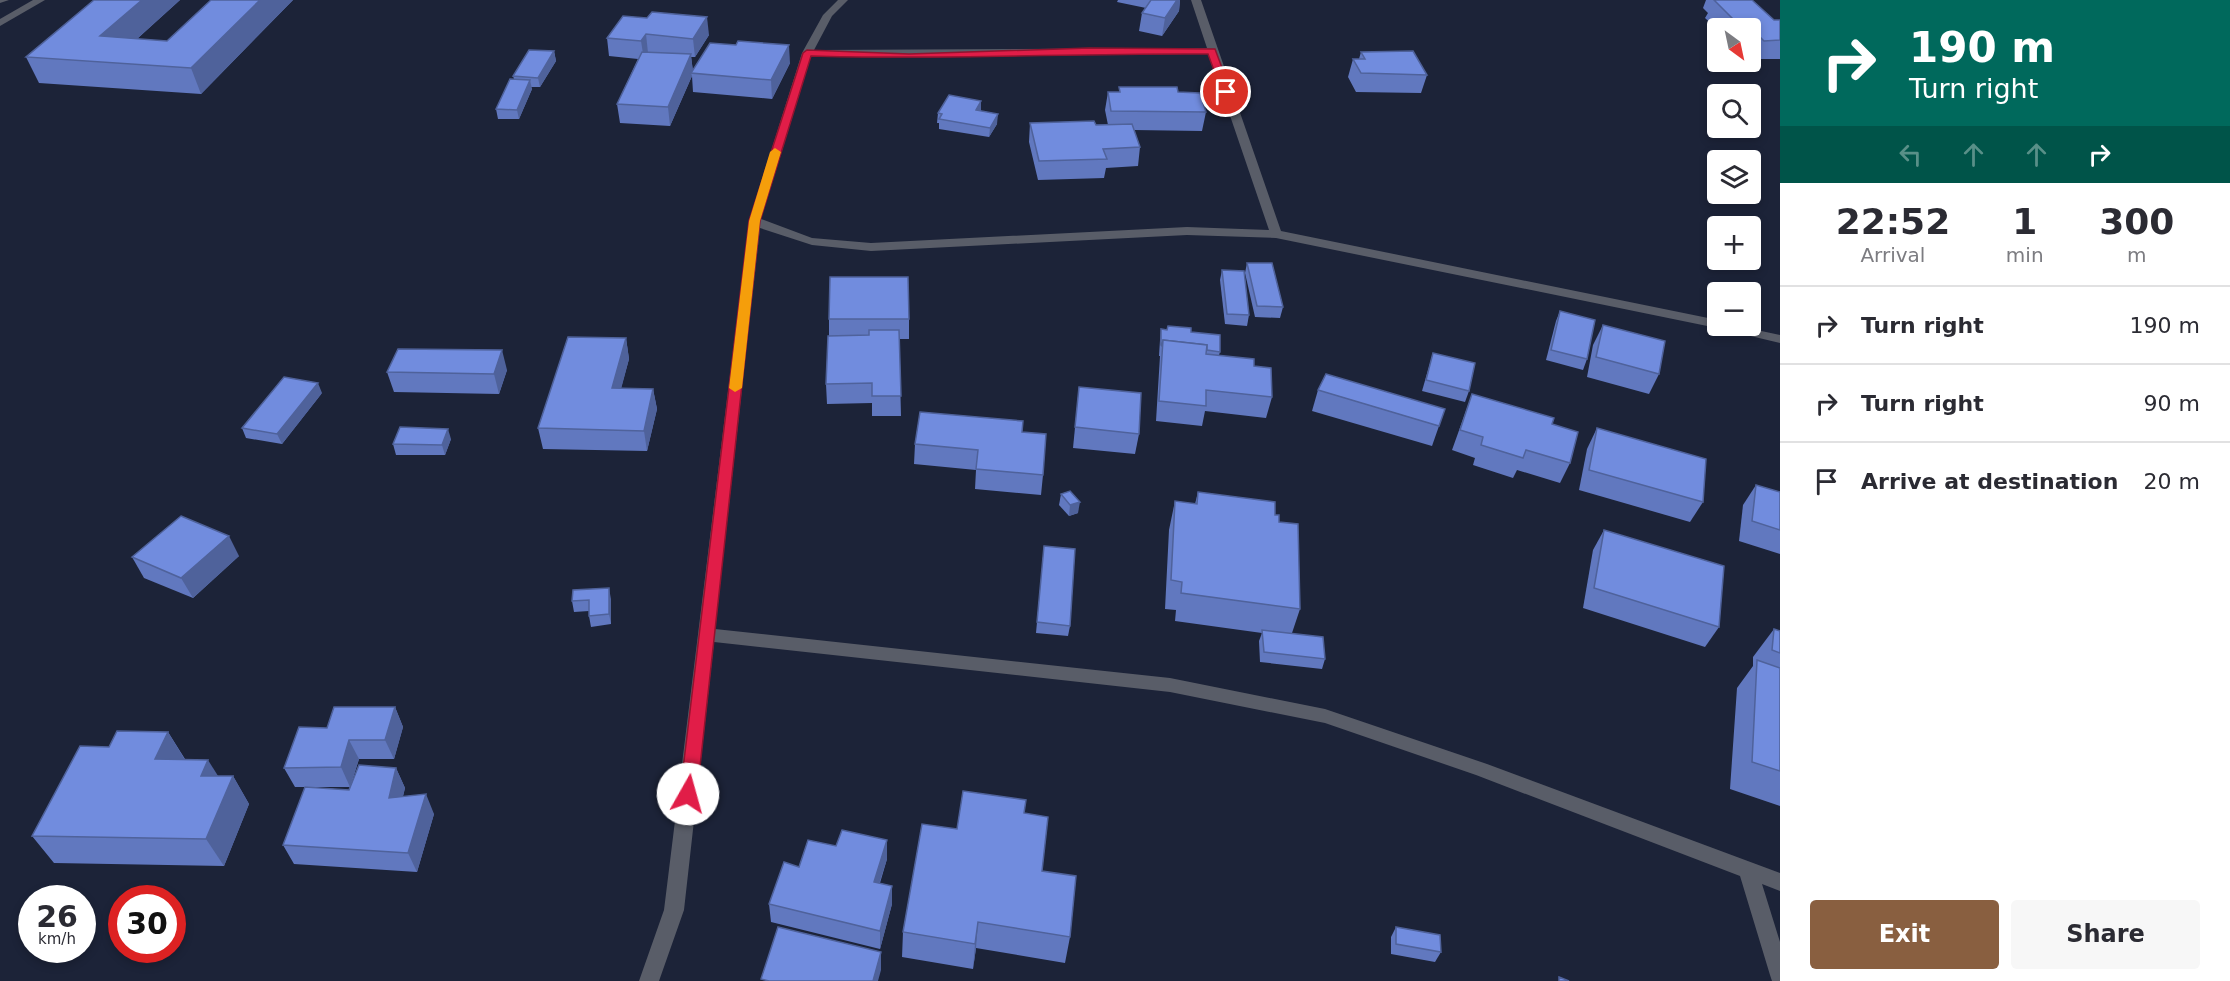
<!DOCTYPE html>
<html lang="en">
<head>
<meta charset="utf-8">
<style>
  :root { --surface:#fff; --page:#f7f7f7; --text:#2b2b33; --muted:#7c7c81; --line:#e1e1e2; --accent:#895f40 }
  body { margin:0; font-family:"DejaVu Sans",sans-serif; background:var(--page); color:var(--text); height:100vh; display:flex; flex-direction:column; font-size:22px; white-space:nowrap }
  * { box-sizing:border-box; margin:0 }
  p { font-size:20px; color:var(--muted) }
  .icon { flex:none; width:33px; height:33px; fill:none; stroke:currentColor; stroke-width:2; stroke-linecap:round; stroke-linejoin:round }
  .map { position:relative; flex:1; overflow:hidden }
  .side { display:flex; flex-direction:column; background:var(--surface); width:450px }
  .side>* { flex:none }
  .guide { background:#00695c; color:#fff; overflow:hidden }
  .needle { width:39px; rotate:147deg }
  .fabs { position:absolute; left:1707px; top:18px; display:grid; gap:12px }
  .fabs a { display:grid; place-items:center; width:54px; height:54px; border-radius:6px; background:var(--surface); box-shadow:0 3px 9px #0003; font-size:30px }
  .speed { position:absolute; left:18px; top:885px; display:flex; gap:12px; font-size:30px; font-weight:700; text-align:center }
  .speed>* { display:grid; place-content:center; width:78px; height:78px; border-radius:50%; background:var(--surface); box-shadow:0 3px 9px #0003; line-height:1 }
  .speed small { font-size:15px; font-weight:400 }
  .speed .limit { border:9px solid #d22; background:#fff; color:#111 }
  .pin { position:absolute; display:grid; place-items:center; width:51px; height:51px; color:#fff; margin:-26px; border:3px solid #fff; border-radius:50%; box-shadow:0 2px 6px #0007 }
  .me { position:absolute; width:66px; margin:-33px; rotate:7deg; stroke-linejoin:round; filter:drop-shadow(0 0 4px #0008) }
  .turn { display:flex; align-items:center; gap:21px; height:126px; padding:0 30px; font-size:27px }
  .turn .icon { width:78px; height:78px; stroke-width:2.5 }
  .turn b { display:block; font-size:42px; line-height:51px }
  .lanes { display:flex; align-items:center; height:57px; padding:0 30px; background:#0003; justify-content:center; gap:30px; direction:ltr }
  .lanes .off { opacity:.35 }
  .eta { display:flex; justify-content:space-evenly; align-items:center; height:102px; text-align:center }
  .eta b { font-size:36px; font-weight:600; line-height:42px }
  .primary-button { display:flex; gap:12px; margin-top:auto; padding:12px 30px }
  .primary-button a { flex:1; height:69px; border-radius:6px; background:var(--accent); color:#fff; font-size:24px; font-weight:600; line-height:69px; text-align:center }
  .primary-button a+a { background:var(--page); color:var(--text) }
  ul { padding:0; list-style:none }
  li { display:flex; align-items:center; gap:18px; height:78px; padding:0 30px; border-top:2px solid var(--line) }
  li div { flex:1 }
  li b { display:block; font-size:22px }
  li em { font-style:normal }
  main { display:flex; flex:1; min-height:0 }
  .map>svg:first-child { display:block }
</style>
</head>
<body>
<main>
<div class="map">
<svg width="1780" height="981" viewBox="0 0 1780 981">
  <rect width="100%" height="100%" fill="#1c2338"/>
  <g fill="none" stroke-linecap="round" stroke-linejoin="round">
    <g fill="#595d68" fill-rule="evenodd">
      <polygon points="0,0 9,0 0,3"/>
      <polygon points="33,0 45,0 0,26 0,19"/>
      <path d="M 838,0 L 848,0 L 832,16 L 814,50 L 1207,48 L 1191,0 L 1201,0 L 1281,231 L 1718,320 L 1718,326 L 1738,326 L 1780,335 L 1780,343 L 1717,328 L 1276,238 L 1187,235 L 871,251 L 812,245 L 760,228 L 715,629 L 1170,678 L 1325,709 L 1487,764 L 1780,873 L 1780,891 L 1762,884 L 1780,942 L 1780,981 L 1772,981 L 1770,975 L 1740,876 L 1476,775 L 1325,723 L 1170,692 L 714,642 L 684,910 L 659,981 L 639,981 L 664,910 L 749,221 L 802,53 L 823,15 ZM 1209,54 L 1269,230 L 1187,227 L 871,243 L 812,238 L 761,219 L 811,56 Z"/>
    </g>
  </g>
  <g fill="#6178bf" fill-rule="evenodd">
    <polygon points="94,0 180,0 137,39 167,41 211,0 293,0 201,94 39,83 26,57"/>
    <polygon points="1118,0 1180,0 1179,11 1162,36 1139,31 1142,13 1146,8 1117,2"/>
    <polygon points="1706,0 1752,0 1774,20 1780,20 1780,59 1755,59 1750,54 1750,28 1718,28 1718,30 1705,18 1708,13 1703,8"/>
    <polygon points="623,16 709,35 695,57 691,57 693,71 790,63 772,99 693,92 692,76 670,126 620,123 617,104 638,59 609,56 607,38"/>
    <polygon points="554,51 556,61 540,87 531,87 532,89 519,119 498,119 496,109 514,79 513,76"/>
    <polygon points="1361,52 1427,75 1421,93 1356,92 1348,77 1353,59 1359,59"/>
    <polygon points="1119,87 1178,92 1206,112 1202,131 1134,130 1140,147 1138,166 1106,168 1104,178 1038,180 1029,142 1030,123 1108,125 1105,110 1108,92 1119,92"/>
    <polygon points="981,111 997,124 989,137 939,129 939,123 937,123 938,113"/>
    <polygon points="1247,263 1283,307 1280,318 1255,317 1245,273"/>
    <polygon points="1222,270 1249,315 1247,326 1225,324 1220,280"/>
    <polygon points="1560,311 1587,359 1583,370 1546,360 1556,321"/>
    <polygon points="829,319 909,319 909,339 899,339 901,416 872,416 872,403 827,404 826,384 829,335"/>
    <polygon points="1603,325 1659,374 1649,394 1587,377 1593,345"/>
    <polygon points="1161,329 1191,332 1220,352 1219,355 1254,366 1272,397 1266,418 1205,411 1202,426 1156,421 1160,356 1159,356 1160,340"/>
    <polygon points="626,338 629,359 621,388 653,389 657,409 647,451 543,449 538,428"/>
    <polygon points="1433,353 1469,391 1465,402 1422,391"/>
    <polygon points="507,370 499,394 394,392 387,372"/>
    <polygon points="1079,387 1139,434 1135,454 1073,448"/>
    <polygon points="1318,390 1439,426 1432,446 1312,411"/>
    <polygon points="322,393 282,444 246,438 242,428"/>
    <polygon points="1472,394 1552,424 1570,463 1560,483 1517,470 1513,478 1473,465 1475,458 1452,450"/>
    <polygon points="1597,428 1703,502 1690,522 1579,490 1587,449"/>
    <polygon points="1022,432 1043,475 1041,495 975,489 976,470 914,464 915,444"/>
    <polygon points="451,439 445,455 396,455 393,444"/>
    <polygon points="1756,485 1780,492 1780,554 1739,541 1743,505"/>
    <polygon points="1198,492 1275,515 1279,522 1300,609 1292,633 1325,659 1322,669 1260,662 1259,641 1262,633 1175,621 1176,610 1165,609 1169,530 1175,501 1195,504"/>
    <polygon points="1061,494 1078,513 1069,516 1059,505"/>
    <polygon points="1604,530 1719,627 1705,647 1583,608 1593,550"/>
    <polygon points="1044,546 1070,626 1068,636 1036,633"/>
    <polygon points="239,556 193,598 144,578 132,557"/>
    <polygon points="611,599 611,624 591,627 589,616 589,611 574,612 572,601"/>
    <polygon points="1774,629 1780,631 1780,806 1730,789 1737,688 1753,666 1753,657"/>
    <path d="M 395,707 L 403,727 L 394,759 L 359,759 L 351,785 L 396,768 L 405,788 L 403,796 L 434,814 L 417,872 L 294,864 L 283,845 L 305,787 L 295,787 L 284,768 L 327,728 ZM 306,787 L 350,787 L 349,790 Z"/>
    <polygon points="168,732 185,759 218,776 233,776 249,804 224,866 54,863 32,836 109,747"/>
    <polygon points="1024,813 1042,871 1070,937 1065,963 976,948 973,969 902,957 903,932 957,829"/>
    <polygon points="887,840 887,859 880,883 892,886 892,904 880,949 771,922 769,904 799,867 836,846"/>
    <polygon points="1396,927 1441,952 1435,962 1391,954 1391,937"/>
  </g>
  <g fill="#4f629b">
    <polygon points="142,0 180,0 111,62 100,36"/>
    <polygon points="260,0 293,0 201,94 191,68"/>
    <polygon points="1174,0 1180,0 1179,11 1162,36 1165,18"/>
    <polygon points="707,17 709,35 695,57 693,39"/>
    <polygon points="646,34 648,53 644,60 641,41"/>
    <polygon points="789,45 790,63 772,99 771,80"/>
    <polygon points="554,51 556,61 540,87 538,78"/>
    <polygon points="691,54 693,73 691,73 692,76 670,126 668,107"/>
    <polygon points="530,80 532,89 519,119 517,110"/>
    <polygon points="981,101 981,111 976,110"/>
    <polygon points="998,114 997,124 989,137 990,128"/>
    <polygon points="626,338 629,359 616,408 612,388"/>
    <polygon points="502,350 507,370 499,394 494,374"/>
    <polygon points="318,383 322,393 282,444 277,434"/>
    <polygon points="653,389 657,409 647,451 644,431"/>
    <polygon points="448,429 451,439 445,455 442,445"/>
    <polygon points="1080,502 1078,513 1069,516 1070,505"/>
    <polygon points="229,536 239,556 193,598 181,578"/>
    <polygon points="609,588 611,599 611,624 609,614"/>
    <polygon points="395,707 403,727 394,759 385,740"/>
    <polygon points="168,732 185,760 155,759"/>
    <polygon points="349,740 359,759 350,787 341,767"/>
    <polygon points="208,760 225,787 201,776"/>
    <polygon points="396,768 405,788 398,817 389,798"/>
    <polygon points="233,776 249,804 224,866 206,839"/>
    <polygon points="426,794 434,814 417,872 408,853"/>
    <polygon points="887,840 887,859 874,900 874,882"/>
    <polygon points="892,886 892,904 880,949 880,931"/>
    <polygon points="978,922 976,948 973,969 975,944"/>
    <polygon points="881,952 881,970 878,981 873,981"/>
  </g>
  <g fill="#718cde" stroke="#4f629b" stroke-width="1.5">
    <polygon points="94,0 142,0 100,36 167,41 211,0 260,0 191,68 26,57"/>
    <polygon points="1151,0 1177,0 1165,18 1142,13"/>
    <polygon points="1714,0 1752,0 1774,20 1780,20 1780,40 1764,41 1744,21 1735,21"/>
    <polygon points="652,12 707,17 693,39 646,34 641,41 607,38 623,16 647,18"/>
    <polygon points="738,41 789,45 771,80 691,73 710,43 736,45"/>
    <polygon points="529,50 554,51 538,78 513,76"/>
    <polygon points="1413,51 1427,75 1361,73 1353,59 1365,59 1361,52"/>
    <polygon points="642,52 691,54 668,107 617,104"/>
    <polygon points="510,79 530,80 517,110 496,109"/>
    <polygon points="1119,87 1177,87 1178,92 1200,93 1206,112 1111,111 1108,92 1120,92"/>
    <polygon points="949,95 981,101 976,110 998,114 990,128 939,119 942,114 938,113"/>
    <polygon points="1094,121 1096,125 1132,124 1140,147 1103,149 1107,159 1039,161 1030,123"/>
    <polygon points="1247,263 1272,263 1283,307 1257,306"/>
    <polygon points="1222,270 1244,271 1249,315 1227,314"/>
    <polygon points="830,277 908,277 909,319 829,319"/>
    <polygon points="1560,311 1595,320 1587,359 1551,350"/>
    <polygon points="1603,325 1665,341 1659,374 1596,357"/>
    <polygon points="1168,326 1191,328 1191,332 1220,335 1220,352 1207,350 1207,345 1163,340 1162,346 1161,345 1161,329 1167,330"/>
    <polygon points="869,330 899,330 901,396 872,396 872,383 826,384 828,336 869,335"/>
    <polygon points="568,337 626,338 612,388 653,389 644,431 538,428"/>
    <polygon points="1163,340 1207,345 1206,354 1254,359 1254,366 1271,368 1272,397 1206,390 1206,406 1159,401"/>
    <polygon points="398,349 502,350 494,374 387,372"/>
    <polygon points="1433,353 1475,363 1469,391 1426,380"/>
    <polygon points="1326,374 1445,409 1439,426 1318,390"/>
    <polygon points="284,377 318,383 277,434 242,428"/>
    <polygon points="1079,387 1141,393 1139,434 1075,427"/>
    <polygon points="1472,394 1554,418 1552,424 1578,432 1570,463 1526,450 1523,458 1481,445 1483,437 1460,430"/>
    <polygon points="920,412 1023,421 1022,432 1046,434 1043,475 976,469 978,450 915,444"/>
    <polygon points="400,427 448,429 442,445 393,444"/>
    <polygon points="1597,428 1706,459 1703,502 1589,470"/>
    <polygon points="1756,485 1780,492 1780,530 1752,521"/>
    <polygon points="1070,491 1080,502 1070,505 1061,494"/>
    <polygon points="1198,492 1275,502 1275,515 1279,515 1279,522 1298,524 1300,609 1181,593 1182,582 1171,580 1175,501 1197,504"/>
    <polygon points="181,516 229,536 181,578 132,557"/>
    <polygon points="1604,530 1724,566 1719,627 1594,588"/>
    <polygon points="1044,546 1075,549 1070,626 1037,622"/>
    <polygon points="609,588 609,614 589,616 589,600 572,601 573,590"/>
    <polygon points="1774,629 1780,631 1780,653 1772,650"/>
    <polygon points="1262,630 1323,637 1325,659 1264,652"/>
    <polygon points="1757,660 1780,668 1780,771 1752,762"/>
    <polygon points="334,707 395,707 385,740 349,740 341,767 284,768 299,727 327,728"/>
    <polygon points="117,731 168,732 155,759 208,760 201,776 233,776 206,839 32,836 80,746 109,747"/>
    <polygon points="359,765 396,768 389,798 426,794 408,853 283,845 305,787 349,790"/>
    <polygon points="963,791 1026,800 1024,813 1048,817 1042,871 1076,876 1070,937 978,922 975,944 903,932 922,824 957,829"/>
    <polygon points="842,830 887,840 874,882 892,886 880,931 769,904 784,862 799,867 808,840 836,846"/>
    <polygon points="778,927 881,952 873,981 769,981 761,979"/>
    <polygon points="1396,927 1440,935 1441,952 1396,944"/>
    <polygon points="1559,977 1569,981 1559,981"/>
  </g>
  <path fill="#e11d48" stroke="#92132f" stroke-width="1.5" d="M 1089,48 L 1215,49 L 1231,92 L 1226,95 L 1222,92 L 1208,54 C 1076,53 944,60 811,56 L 760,221 L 697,794 L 694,799 L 688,801 L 682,799 L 680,794 L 749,221 L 803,53 L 807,50 L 909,54 Z"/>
  <polygon fill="#f59e0b" points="775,148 781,152 760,221 742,388 735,392 729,388 749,221 770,152"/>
</svg>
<div class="fabs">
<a><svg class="needle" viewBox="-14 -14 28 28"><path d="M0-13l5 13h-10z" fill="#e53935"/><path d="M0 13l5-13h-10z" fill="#7c7c81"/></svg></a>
<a><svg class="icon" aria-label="search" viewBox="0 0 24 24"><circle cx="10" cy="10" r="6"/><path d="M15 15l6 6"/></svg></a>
<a><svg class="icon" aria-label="layers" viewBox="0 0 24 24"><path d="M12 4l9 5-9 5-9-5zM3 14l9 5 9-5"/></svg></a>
<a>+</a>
<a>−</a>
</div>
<div class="speed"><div>26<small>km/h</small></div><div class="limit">30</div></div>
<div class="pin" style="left:1226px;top:92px;background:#d93025"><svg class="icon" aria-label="arrive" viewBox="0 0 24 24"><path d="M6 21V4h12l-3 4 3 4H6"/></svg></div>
<svg class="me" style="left:688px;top:794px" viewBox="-20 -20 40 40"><circle r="19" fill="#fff"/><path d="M0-13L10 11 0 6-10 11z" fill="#e11d48"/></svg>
</div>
<section class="side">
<div class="guide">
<div class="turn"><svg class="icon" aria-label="right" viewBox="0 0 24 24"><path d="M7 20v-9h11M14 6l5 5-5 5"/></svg><div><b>190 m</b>Turn right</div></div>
<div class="lanes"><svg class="icon off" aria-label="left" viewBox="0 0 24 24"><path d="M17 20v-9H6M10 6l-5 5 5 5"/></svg><svg class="icon off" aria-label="ahead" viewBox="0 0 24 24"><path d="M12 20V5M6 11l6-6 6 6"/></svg><svg class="icon off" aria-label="ahead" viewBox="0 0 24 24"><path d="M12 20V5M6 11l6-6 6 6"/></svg><svg class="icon" aria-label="right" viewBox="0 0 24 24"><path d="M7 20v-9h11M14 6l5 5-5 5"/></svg></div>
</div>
<div class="eta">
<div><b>22:52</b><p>Arrival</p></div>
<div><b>1</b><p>min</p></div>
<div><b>300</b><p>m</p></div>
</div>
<ul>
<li><svg class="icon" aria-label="right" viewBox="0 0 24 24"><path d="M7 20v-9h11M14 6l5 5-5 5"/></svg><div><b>Turn right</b></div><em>190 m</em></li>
<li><svg class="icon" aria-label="right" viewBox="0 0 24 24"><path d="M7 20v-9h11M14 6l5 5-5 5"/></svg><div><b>Turn right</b></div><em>90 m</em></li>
<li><svg class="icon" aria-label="arrive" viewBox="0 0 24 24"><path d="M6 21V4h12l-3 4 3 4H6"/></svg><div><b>Arrive at destination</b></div><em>20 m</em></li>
</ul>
<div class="primary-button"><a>Exit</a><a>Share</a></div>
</section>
</main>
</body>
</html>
